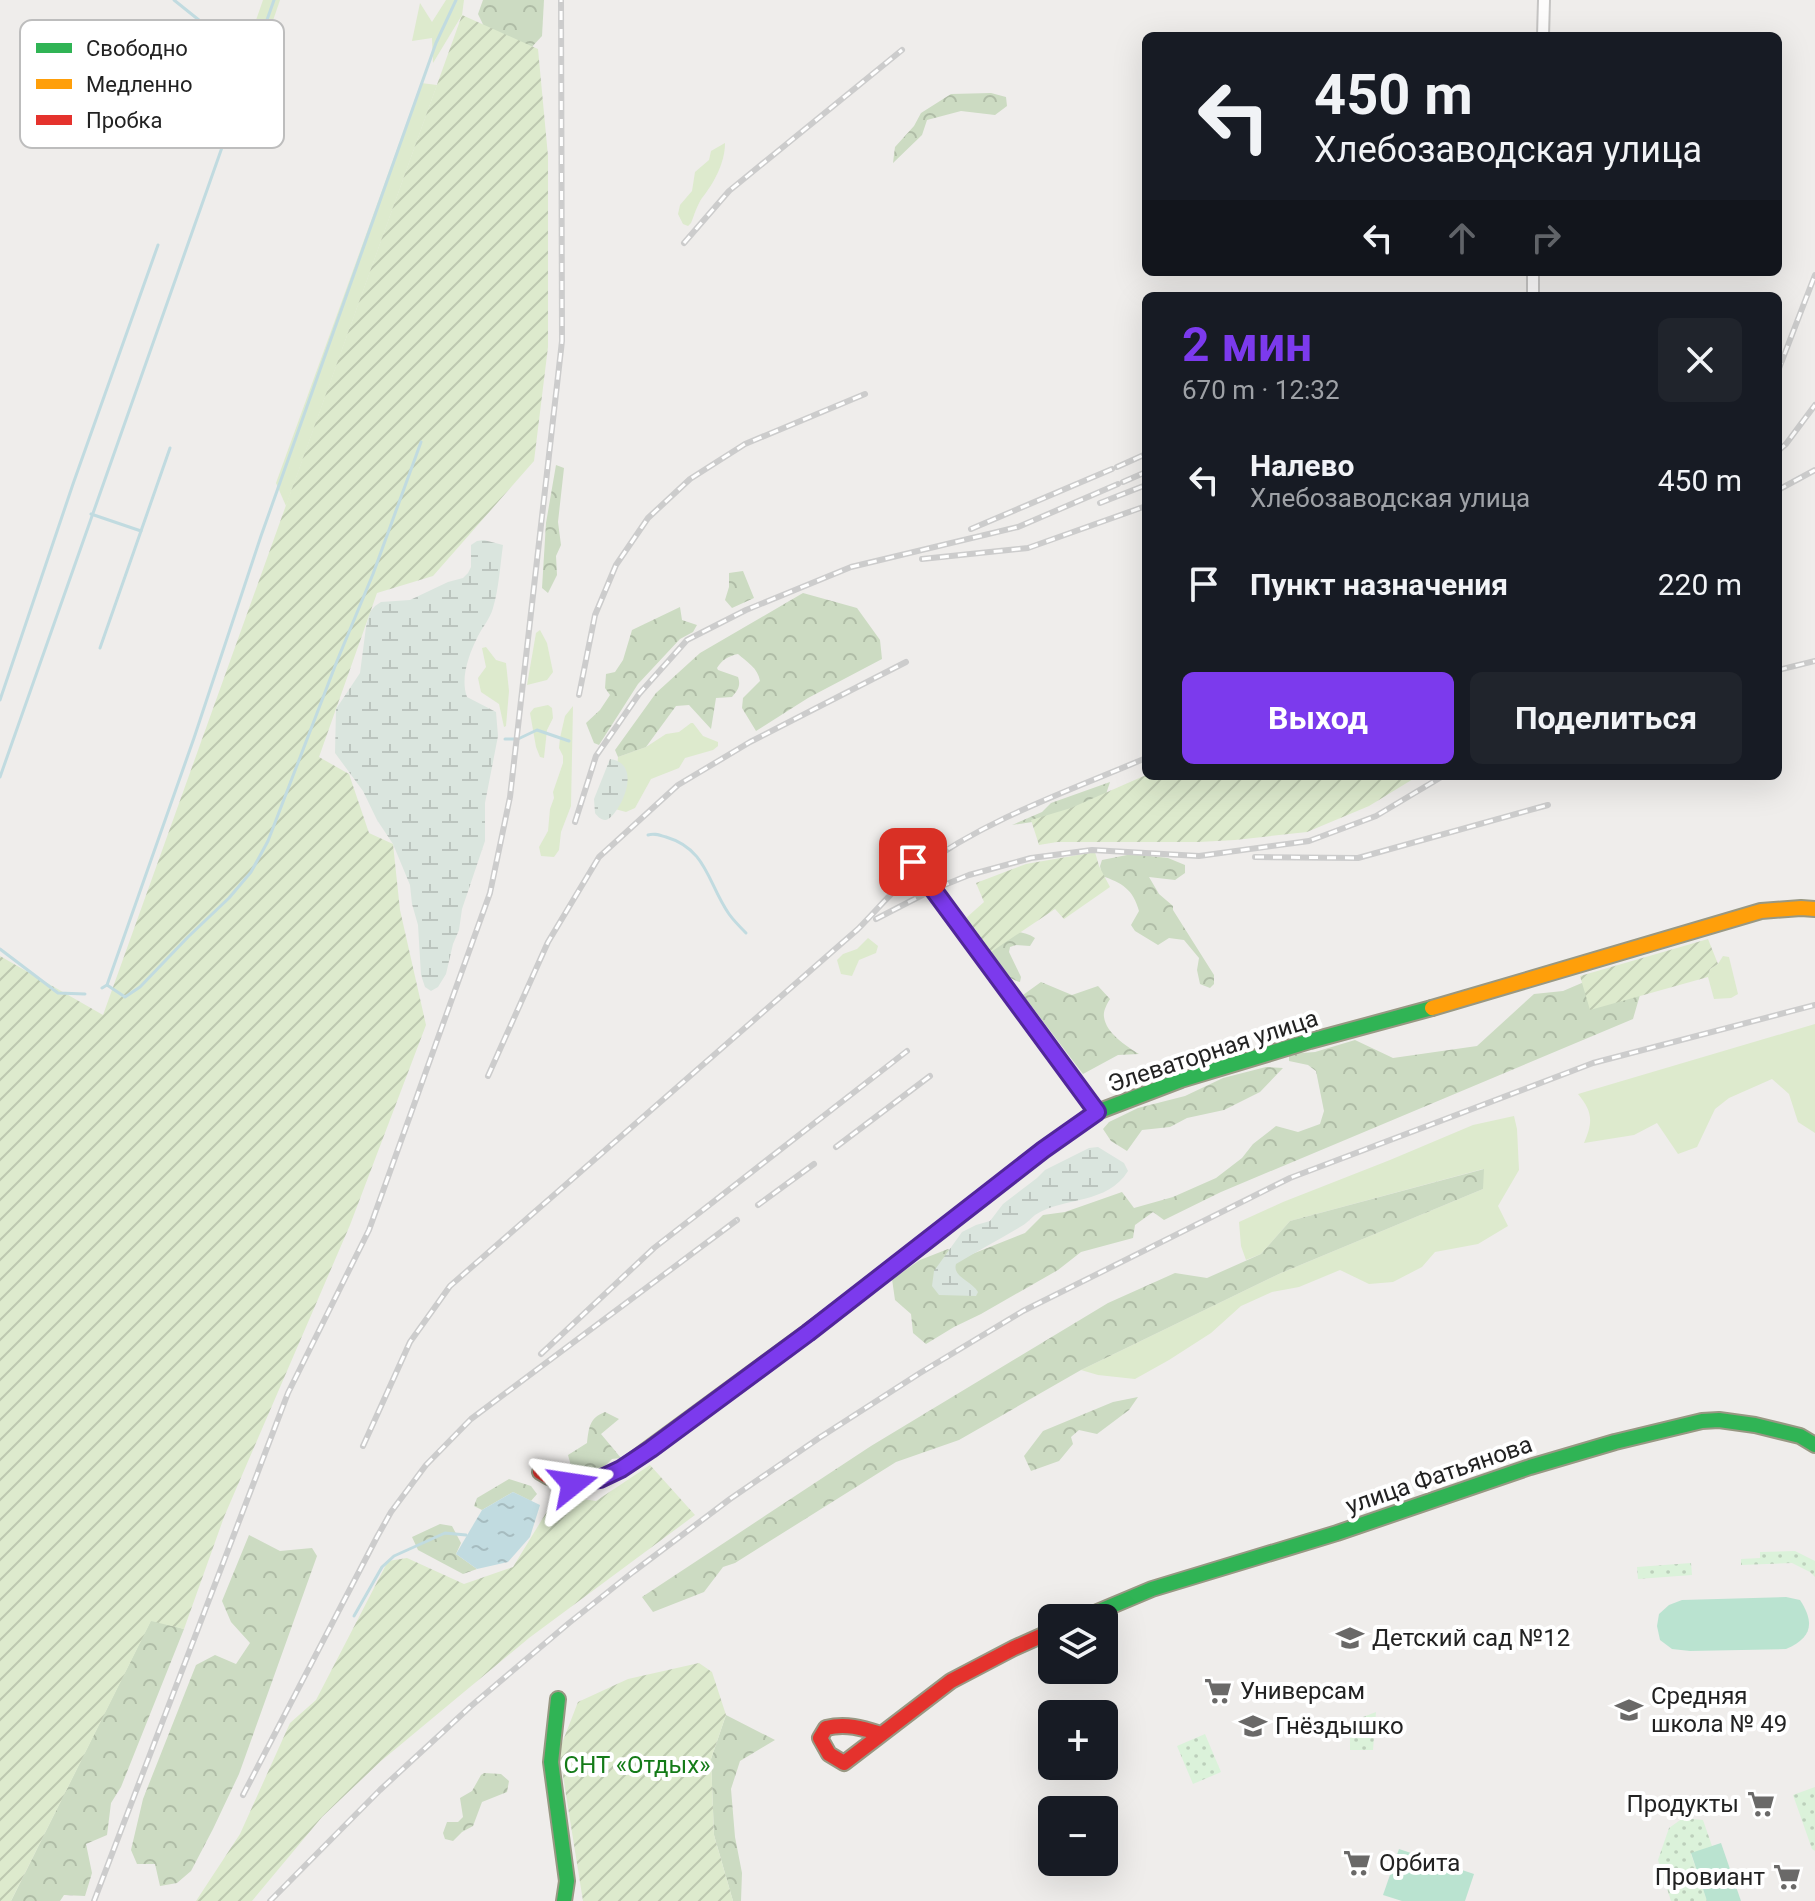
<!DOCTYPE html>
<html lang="ru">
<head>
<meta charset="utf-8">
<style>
  :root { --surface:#171b24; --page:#20242c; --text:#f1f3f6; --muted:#9ea1a6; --accent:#7c3aed }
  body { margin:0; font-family:Roboto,sans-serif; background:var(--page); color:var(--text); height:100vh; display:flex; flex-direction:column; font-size:30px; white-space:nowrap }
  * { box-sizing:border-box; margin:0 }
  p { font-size:26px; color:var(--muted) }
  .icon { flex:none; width:44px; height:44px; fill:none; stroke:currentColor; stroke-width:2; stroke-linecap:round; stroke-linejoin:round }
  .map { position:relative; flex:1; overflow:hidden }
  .sheet { position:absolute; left:1142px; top:292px; width:640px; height:488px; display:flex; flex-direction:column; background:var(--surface); border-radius:12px; box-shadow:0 8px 32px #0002 }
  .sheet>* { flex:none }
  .hud { position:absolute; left:1142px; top:32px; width:640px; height:244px; border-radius:12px; box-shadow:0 8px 32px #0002; background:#171b24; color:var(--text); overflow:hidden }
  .fabs { position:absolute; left:1038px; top:1604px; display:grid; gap:16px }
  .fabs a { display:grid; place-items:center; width:80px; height:80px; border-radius:12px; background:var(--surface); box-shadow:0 8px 32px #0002; font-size:40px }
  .pin { position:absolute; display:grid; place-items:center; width:68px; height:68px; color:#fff; margin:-34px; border-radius:16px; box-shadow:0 4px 12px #0006 }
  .me { position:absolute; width:88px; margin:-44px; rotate:75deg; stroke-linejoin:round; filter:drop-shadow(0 0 6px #0008) }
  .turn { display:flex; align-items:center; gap:28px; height:168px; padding:0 40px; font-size:36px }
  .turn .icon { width:104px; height:104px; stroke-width:2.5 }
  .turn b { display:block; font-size:56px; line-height:68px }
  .lanes { display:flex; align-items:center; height:76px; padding:0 40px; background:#0003; justify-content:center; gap:40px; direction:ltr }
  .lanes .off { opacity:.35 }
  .round { display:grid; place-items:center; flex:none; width:84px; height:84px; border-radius:12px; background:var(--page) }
  .head { display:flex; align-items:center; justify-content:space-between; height:136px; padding:0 40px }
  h1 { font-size:48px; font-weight:700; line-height:60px; color:var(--accent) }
  .action { display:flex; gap:16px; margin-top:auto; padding:16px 40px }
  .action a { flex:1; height:92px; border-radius:12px; background:var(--accent); color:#fff; font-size:32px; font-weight:700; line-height:92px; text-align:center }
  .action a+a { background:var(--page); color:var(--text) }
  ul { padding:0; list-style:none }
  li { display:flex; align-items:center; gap:24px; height:104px; padding:0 40px }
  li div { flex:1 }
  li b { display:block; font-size:30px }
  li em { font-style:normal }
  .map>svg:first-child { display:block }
</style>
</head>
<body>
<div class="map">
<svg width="1815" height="1901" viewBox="0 0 1815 1901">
  <defs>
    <pattern id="forest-crowns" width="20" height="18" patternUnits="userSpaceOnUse" patternTransform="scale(2)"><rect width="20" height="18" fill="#ccdbc2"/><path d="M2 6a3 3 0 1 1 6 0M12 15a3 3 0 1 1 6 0" fill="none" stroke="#afbca6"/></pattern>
    <pattern id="wetland-marsh" width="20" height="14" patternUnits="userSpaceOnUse" patternTransform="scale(2)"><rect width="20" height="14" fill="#dae5de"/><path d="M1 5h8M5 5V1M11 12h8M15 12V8" fill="none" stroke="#bbc4be"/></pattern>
    <pattern id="park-dots" width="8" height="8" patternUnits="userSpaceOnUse" patternTransform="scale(2)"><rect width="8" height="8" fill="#dbf2da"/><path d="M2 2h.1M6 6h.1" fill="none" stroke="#bccfbb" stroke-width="1.8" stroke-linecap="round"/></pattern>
    <pattern id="garden-furrows" width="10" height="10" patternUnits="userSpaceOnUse" patternTransform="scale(2)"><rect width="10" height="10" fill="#ddeacd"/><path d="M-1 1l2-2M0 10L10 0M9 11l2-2" fill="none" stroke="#bdc8b0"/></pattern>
    <pattern id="water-ripples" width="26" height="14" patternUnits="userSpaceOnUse" patternTransform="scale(2)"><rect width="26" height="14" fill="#c1dbe0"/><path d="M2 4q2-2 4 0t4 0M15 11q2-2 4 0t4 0" fill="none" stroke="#a6bcc0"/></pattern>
  </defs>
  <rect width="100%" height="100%" fill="#efedeb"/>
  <g fill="#ddeacd">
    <polygon points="263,0 280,0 250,88 229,98"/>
    <polygon points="446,0 464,0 462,15 433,63 432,38 412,41 420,3 432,22"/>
    <polygon points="421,83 437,85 286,506 276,483"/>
    <path d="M 725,143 C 725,163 714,183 702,198 C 697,205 694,216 691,223 L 688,226 L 683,224 L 678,214 L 680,205 L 692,191 L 695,172 L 709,160 L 711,151 Z"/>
    <polygon points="540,630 547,643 553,672 547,680 527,685 536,633"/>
    <polygon points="486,647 496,660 506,663 509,691 506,726 504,727 499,704 481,692 478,678 486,667 482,648"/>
    <polygon points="548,705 552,708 553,718 547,730 544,758 540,757 536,747 530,713 534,708"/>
    <polygon points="573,706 571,806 561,832 559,850 554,857 541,856 539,847 548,831 550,809 554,798 553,792 563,763 563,756 559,748 560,738 565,716"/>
    <polygon points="691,723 693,723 703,736 718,742 718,746 713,750 685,758 679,768 651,779 635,808 626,812 604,806 617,769 618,757 646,747 666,734 679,732"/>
    <polygon points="868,938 878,946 876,953 859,960 852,976 841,974 837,960 843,954 857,949"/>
    <polygon points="1723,956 1729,957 1738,994 1731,998 1714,999 1708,977 1710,969 1718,964"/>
    <path d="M 1815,1024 L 1815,1133 L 1798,1122 L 1789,1094 L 1772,1079 L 1729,1098 L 1715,1109 L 1697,1147 L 1678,1154 L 1657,1123 L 1634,1135 L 1584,1143 C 1593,1122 1593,1112 1578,1094 Z"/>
    <polygon points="1514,1116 1517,1129 1519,1170 1498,1206 1508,1226 1478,1244 1435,1252 1422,1267 1393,1282 1369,1284 1340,1270 1299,1287 1272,1292 1241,1306 1211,1333 1169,1360 1135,1379 1098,1375 1081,1370 1281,1273 1483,1189 1483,1169 1290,1221 1261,1254 1246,1260 1241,1246 1239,1222 1283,1202 1390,1160 1473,1125"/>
  </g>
  <g fill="url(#forest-crowns)">
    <polygon points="483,0 544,0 542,36 517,63 491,41 478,14"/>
    <polygon points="991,93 1006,97 1007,106 995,115 961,111 927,120 922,135 893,163 895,147 914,126 921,113 951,94"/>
    <polygon points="556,465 564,468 558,522 561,545 556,556 557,575 548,593 542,588 546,523"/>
    <polygon points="743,571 754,598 732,608 725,600 729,587 729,573"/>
    <path d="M 803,593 L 857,608 L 880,640 L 882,659 L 808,698 L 756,731 L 742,708 L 743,698 L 760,681 C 758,668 747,662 738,654 C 728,656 722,660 717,668 L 718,670 L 738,677 C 741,686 738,690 732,697 L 716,698 L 711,729 L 689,705 L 676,706 L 646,747 L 618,757 L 615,750 L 656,693 L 700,653 Z"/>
    <polygon points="680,607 682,620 697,625 693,632 680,639 638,684 599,745 594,743 586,723 600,710 610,695 605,688 606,674 615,672 623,660 632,630"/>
    <polygon points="1110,782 1104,800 1131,840 1111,842 1032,822 1012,825 1042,812 1051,803"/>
    <path d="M 1132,854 L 1168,858 L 1185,865 L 1185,873 L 1175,880 L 1149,877 L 1159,894 L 1173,906 L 1173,910 L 1214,975 L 1214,984 L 1210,988 L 1200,984 L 1197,970 L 1199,958 L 1184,940 L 1169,938 L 1158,945 L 1135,931 L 1131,925 L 1139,911 C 1133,889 1122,883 1102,876 L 1100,866 L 1102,860 Z"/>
    <path d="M 980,932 C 998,932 1021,928 1035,938 L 1030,946 L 1016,945 L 1010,947 L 1009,952 L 1021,977 L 1020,982 C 1001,977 983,951 980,932 Z"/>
    <polygon points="1631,962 1644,981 1633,1019 1221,1192 1164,1220 1153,1212 1135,1225 1133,1238 1081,1252 1058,1270 981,1314 954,1327 926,1344 913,1333 911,1314 895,1300 892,1279 920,1260 948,1249 962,1258 1025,1233 1043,1215 1065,1212 1122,1192 1134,1208 1173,1197 1216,1178 1242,1158 1253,1144 1276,1126 1298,1132 1320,1124 1324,1111 1316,1071 1308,1065 1289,1061 1289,1054 1315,1052 1355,1040 1393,1058 1477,1046 1534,994 1563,991"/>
    <path d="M 1041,982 L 1072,995 L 1098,986 L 1110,999 C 1107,1004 1103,1011 1104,1017 C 1106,1033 1126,1046 1139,1054 L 1118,1055 L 1083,1074 L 1023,995 Z"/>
    <polygon points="1266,1067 1283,1068 1260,1092 1224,1110 1187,1118 1170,1127 1142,1130 1127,1151 1111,1141 1103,1129 1109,1122 1138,1108 1185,1096 1223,1078"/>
    <polygon points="1484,1169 1483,1189 1281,1273 1081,1370 959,1440 896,1462 735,1563 723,1567 704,1592 653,1612 642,1597 871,1446 1108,1303 1175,1273 1207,1278 1261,1254 1290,1221"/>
    <polygon points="1138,1397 1129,1410 1097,1434 1079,1430 1071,1437 1073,1444 1059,1461 1031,1471 1024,1456 1043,1431 1113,1402"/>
    <path d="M 605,1412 L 619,1419 L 601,1434 L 621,1458 L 612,1459 L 601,1470 L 583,1478 L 573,1473 L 568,1455 L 587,1443 C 589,1428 589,1418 605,1412 Z"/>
    <polygon points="509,1479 531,1486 537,1494 531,1501 513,1492 482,1510 474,1506 477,1498"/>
    <polygon points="440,1524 452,1526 461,1543 456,1554 477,1569 463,1574 418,1550 412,1537"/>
    <polygon points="249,1535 280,1551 312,1548 317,1556 239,1774 213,1829 191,1871 177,1883 160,1886 155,1864 137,1864 131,1850 143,1799 196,1665 215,1655 236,1664 250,1643 231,1622 222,1601"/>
    <polygon points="151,1620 184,1629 121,1787 111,1803 107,1835 86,1844 92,1873 85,1896 64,1895 60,1901 11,1901"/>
    <polygon points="726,1715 775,1740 740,1761 731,1789 735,1837 742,1873 741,1901 733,1901 714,1835 711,1759"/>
    <polygon points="484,1773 501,1774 509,1781 507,1792 482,1802 473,1826 462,1832 453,1841 445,1839 443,1833 447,1822 458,1822 463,1817 460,1798 472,1791 481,1775"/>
  </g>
  <g fill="url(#wetland-marsh)">
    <path d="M 484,540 L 503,545 C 500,566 499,588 493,608 C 490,619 483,626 478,636 C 469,654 460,678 467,697 L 496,712 L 498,736 L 485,803 L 485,841 L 462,909 L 459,930 L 453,944 L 446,974 L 438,987 L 431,991 L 425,987 L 421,975 L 418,925 L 412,904 L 410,885 L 393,844 L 377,820 L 363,791 L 335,753 L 336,709 L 360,673 L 366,627 L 370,612 L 375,606 L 381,602 L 410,600 L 448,582 L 463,578 L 468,573 L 471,567 L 471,545 L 477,541 Z"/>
    <path d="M 610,759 C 647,764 616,821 605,820 C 601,820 597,816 595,813 L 594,799 Z"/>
    <path d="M 1098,1147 L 1124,1163 L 1128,1171 C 1107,1205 1065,1196 1035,1215 C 1030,1219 1026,1224 1020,1227 C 999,1240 977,1251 956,1264 C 952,1277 972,1281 978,1292 L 976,1296 L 939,1295 L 932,1286 L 934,1271 L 962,1232 L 976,1225 L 990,1221 L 1003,1204 L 1037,1178 L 1045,1170 L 1089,1148 Z"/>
  </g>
  <g fill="url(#park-dots)">
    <polygon points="1795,1551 1815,1561 1815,1577 1810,1572 1792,1563 1741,1565 1741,1559 1760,1558 1760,1552"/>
    <polygon points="1691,1563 1692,1575 1638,1579 1637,1567"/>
    <polygon points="1376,1712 1373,1750 1350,1750 1350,1722"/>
    <polygon points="1205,1734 1221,1772 1193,1784 1177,1746"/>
    <polygon points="1815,1787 1815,1851 1812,1849 1793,1795"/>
    <polygon points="1683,1818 1703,1820 1712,1846 1691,1854 1707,1901 1671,1901 1658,1860 1669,1828"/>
  </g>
  <g fill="url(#garden-furrows)">
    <polygon points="462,15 538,49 548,156 548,347 534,461 433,576 377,593 319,757 349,774 369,833 393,844 400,910 426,1025 350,1225 224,1517 184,1629 151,1621 11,1901 0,1901 0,956 103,1015"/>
    <polygon points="1146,775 1146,776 1418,776 1369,806 1307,832 1235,840 1199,842 1057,842 1039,845 1031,820 1071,808"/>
    <polygon points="1095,852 1099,866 1110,887 1064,919 1055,909 991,952 966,918 984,902 976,883 1026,864"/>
    <polygon points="1708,939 1718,964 1710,969 1708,977 1590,1010 1580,976"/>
    <polygon points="650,1465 695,1515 529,1638 381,1761 322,1817 252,1901 196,1901 240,1834 290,1723 316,1700 388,1561 407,1558 464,1584 513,1567 557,1495 596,1501"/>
    <polygon points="699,1663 712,1672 726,1715 711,1759 714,1835 733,1901 583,1901 559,1751 578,1702 628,1679"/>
  </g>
  <g fill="#bae3d0">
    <path d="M 1786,1597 L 1800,1600 C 1815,1623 1812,1638 1786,1649 L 1690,1651 L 1672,1649 L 1660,1640 L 1657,1626 L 1659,1614 L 1669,1605 L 1682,1600 Z"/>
    <polygon points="1721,1843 1741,1901 1707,1901 1691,1853"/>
    <polygon points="1399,1849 1474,1874 1465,1901 1402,1901 1383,1895"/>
  </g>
  <polygon fill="url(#water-ripples)" points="513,1492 540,1505 530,1537 508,1562 477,1569 456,1554 482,1510"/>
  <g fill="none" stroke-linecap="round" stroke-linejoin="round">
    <g stroke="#c1dbe0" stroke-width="3">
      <polyline points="174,0 230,45 250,65"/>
      <polyline points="91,514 141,531 170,448"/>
      <polyline points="100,648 141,531"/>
      <polyline points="0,700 73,484 158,245"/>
      <polyline points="505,739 518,739 537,730 569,741"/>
      <polyline points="0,777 274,0"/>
      <path d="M 648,835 C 655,833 659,835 666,837 C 707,849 708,884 729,914 C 734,921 740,927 746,933"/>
      <polyline points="0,949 58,993 85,994"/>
      <polyline points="107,985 125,997 140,987 188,937 229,898 251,872 268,841 337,661 373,574 421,442"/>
      <polyline points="102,988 107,985 194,738 261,536 436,43 456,0"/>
      <polyline points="354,1616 382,1567 394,1556 445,1533 466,1535"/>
    </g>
    <g stroke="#c5c4c3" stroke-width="14">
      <g id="street">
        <polyline points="1543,36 1544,0"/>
        <polyline points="1533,296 1533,272"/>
        <polyline points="913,862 1097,1112"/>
      </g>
    </g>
    <g stroke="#989883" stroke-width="18">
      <g id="fast">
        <polyline points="836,1311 1043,1150 1097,1112 1181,1080 1310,1041 1432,1008"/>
        <polyline points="1083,1618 1152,1589 1337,1533 1530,1467 1615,1442 1702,1421 1719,1420 1755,1425 1800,1436 1815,1445"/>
        <polyline points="558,1699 551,1762 567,1881 564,1901"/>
      </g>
    </g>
    <g stroke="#989883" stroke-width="18">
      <polyline id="slow" points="1432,1008 1761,911 1801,908 1815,909"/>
    </g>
    <g stroke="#989883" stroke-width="18">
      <g id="jam">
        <path d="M 540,1472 C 570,1492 591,1483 621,1469 L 836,1311"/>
        <path d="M 881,1734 C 862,1728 846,1723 826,1728 L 820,1738 L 829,1754 L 844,1763 L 951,1681 L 1014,1648 L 1052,1631"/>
      </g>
    </g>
    <use href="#street" stroke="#fdfcfc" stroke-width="10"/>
    <use href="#fast" stroke="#30b455" stroke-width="14"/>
    <use href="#slow" stroke="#ff9f0a" stroke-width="14"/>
    <use href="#jam" stroke="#e5322d" stroke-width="14"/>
    <g stroke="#ccc" stroke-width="6">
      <g id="rail">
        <polyline points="684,243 729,191 902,50"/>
        <polyline points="1778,371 1815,275"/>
        <polyline points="1778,451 1786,444 1815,405"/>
        <polyline points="1117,467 1146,454"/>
        <polyline points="1123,482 1146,472"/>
        <polyline points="1778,490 1815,470"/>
        <polyline points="1100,503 1146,485"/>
        <polyline points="971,529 1112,469"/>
        <polyline points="922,559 1028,548 1146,506"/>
        <polyline points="1778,670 1815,661"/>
        <polyline points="579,695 595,615 616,565 648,518 690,479 745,444 865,394"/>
        <polyline points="575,822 596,756 639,694 687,640 746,610 851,567 1018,527 1118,484"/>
        <polyline points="1255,857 1358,858 1548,805"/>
        <polyline points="876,919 932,890 969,875 1031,858 1092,850 1199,856 1309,841 1376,816 1443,776"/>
        <polyline points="488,1076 548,942 599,857 678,785 750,742 906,662"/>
        <polyline points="836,1147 930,1076"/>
        <polyline points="758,1205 814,1164"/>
        <polyline points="541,1354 654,1248 907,1051"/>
        <path d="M 363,1446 L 410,1342 L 450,1286 L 858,929 C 877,910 899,883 920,868 C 988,818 1069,791 1146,758"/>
        <polyline points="243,1795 377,1537 391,1512 426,1465 471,1419 737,1220"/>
        <polyline points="94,1901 288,1393 369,1230 490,893 510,797 562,341 561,0"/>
        <polyline points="270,1901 380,1790 471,1706 569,1623 633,1572 730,1499 819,1438 920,1373 1023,1311 1290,1178 1593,1063 1815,1005"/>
      </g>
    </g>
    <use href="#rail" stroke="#fff" stroke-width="3" stroke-dasharray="9" stroke-linecap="butt"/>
  </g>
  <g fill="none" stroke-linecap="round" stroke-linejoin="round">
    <g stroke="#51269a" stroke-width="20">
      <polyline id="route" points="573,1484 600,1479 621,1469 651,1449 808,1333 1043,1150 1097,1112 913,862"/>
    </g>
    <use href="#route" stroke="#7c3aed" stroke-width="14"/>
  </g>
  <defs>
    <g id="school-bare" transform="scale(2.16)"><path d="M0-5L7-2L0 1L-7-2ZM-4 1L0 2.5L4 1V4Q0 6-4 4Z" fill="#6a6968" stroke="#fff" stroke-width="2.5" paint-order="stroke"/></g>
    <g id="supermarket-bare" transform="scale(2.16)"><path d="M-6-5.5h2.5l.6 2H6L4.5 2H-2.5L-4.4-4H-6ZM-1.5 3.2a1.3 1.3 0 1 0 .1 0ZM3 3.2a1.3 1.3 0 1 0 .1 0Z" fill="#6a6968" stroke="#fff" stroke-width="2.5" paint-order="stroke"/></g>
  </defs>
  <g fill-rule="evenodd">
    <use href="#school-bare" x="1350" y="1638"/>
    <use href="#supermarket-bare" x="1218" y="1691"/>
    <use href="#school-bare" x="1629" y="1710"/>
    <use href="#school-bare" x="1253" y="1726"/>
    <use href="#supermarket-bare" x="1761" y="1804"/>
    <use href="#supermarket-bare" x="1357" y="1863"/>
    <use href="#supermarket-bare" x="1787" y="1877"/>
  </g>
  <g text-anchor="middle" stroke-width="8" stroke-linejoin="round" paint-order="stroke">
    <g font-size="24" fill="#222" stroke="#fff">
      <text transform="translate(1213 1051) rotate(-18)" y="8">Элеваторная улица</text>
      <text transform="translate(1439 1475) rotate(-19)" y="8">улица Фатьянова</text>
    </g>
    <g font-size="24" fill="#222" stroke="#fff" text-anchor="start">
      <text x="1372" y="1646">Детский сад №12</text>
      <text x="1240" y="1699">Универсам</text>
      <text x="1651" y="1704">Средняя<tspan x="1651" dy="28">школа № 49</tspan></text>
      <text x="1275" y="1734">Гнёздышко</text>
      <text x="1739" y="1812" text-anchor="end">Продукты</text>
      <text x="1379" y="1871">Орбита</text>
      <text x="1765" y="1885" text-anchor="end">Провиант</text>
    </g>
    <g font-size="24" fill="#147b18" stroke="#fff">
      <text x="637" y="1773">СНТ «Отдых»</text>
    </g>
  </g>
  <rect x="20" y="20" width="264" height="128" rx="12" fill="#fff" stroke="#bdbdbd" stroke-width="2"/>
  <rect x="36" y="43" width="36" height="10" fill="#30b455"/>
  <rect x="36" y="79" width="36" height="10" fill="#ff9f0a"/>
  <rect x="36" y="115" width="36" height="10" fill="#e5322d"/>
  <g font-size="22" fill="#222">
    <text x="86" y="56">Свободно</text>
    <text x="86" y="92">Медленно</text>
    <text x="86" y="128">Пробка</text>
  </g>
</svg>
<div class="fabs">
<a><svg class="icon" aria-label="layers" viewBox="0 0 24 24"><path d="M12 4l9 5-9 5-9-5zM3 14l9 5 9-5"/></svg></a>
<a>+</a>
<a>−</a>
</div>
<div class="pin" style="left:913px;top:862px;background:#d93025"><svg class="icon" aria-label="arrive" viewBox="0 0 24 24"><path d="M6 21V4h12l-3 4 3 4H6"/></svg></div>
<svg class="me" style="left:573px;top:1484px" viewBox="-20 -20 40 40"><path d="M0-17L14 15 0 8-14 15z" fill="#7c3aed" stroke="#fff" stroke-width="4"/></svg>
<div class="hud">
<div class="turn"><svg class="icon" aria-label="left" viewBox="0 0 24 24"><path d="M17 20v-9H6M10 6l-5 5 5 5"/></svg><div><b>450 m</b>Хлебозаводская улица</div></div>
<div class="lanes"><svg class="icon" aria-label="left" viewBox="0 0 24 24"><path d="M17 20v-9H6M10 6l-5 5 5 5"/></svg><svg class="icon off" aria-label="ahead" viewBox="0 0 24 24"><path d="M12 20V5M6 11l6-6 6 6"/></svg><svg class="icon off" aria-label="right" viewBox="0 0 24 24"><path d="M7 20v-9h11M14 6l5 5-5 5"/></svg></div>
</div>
<section class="sheet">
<div class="head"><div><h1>2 мин</h1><p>670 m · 12:32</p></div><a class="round"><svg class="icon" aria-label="close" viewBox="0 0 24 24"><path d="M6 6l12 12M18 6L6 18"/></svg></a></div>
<ul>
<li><svg class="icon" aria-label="left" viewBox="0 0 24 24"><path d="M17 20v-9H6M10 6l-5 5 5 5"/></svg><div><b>Налево</b><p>Хлебозаводская улица</p></div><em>450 m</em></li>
<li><svg class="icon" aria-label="arrive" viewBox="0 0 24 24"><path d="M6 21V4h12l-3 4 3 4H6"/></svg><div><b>Пункт назначения</b></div><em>220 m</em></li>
</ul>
<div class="action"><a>Выход</a><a>Поделиться</a></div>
</section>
</div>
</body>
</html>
